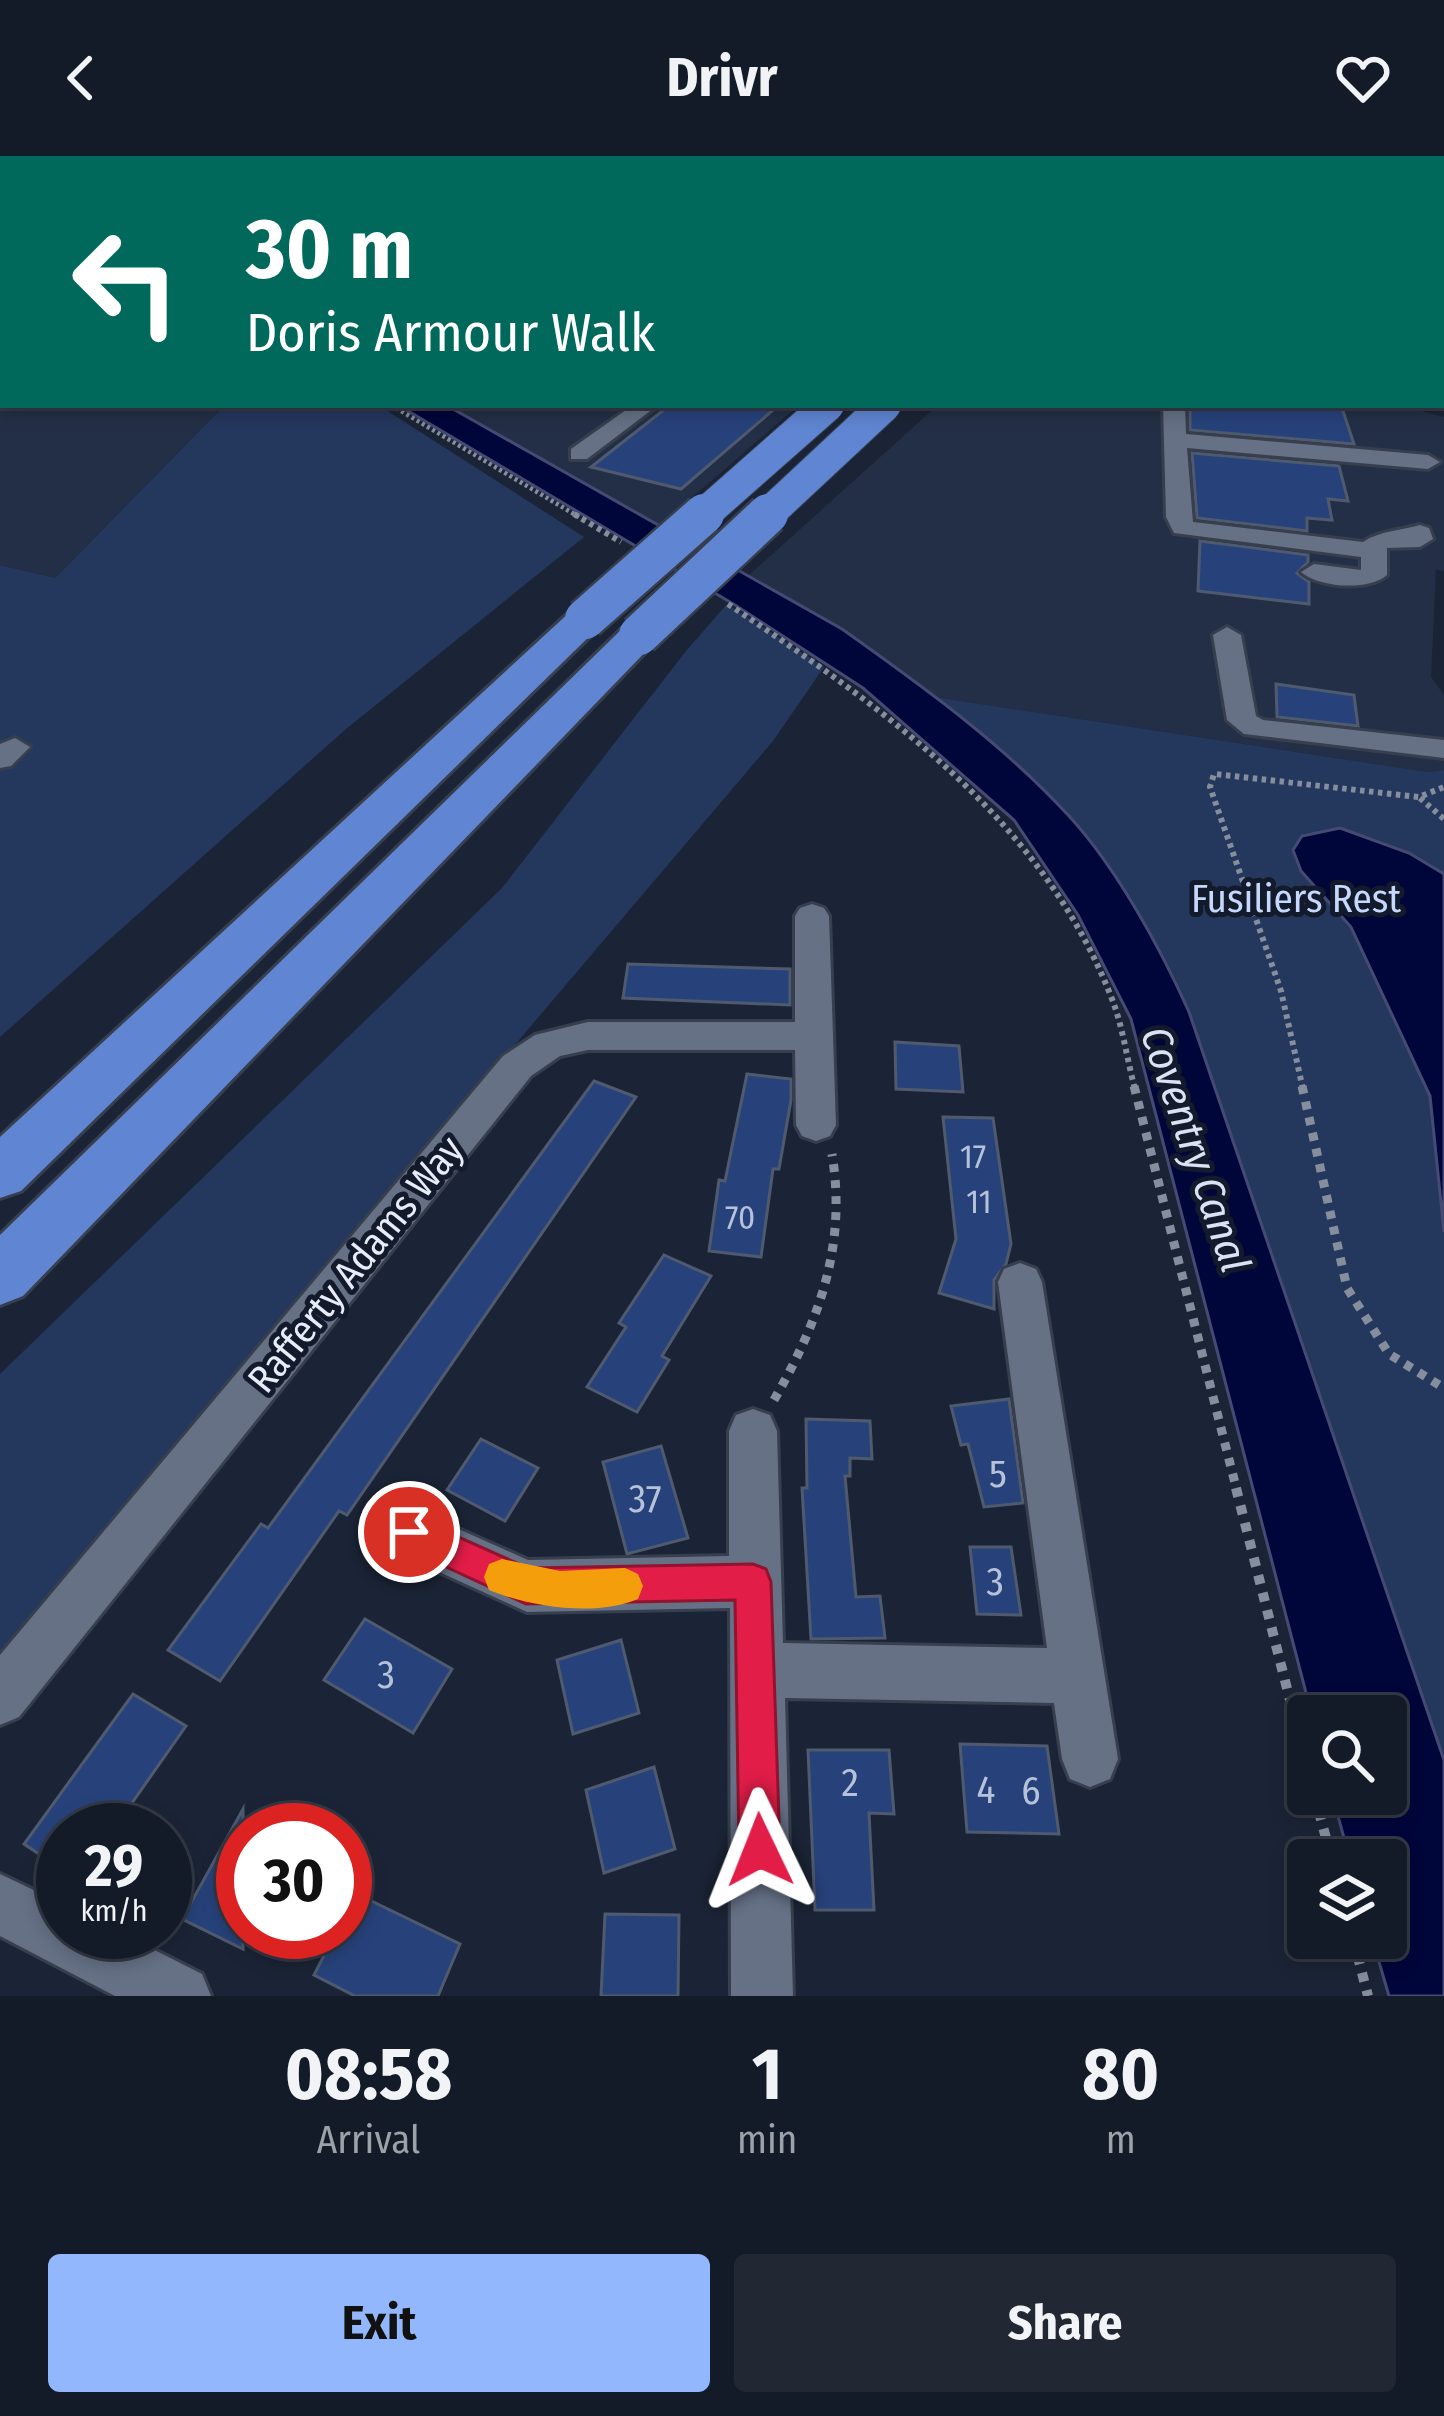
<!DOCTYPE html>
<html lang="en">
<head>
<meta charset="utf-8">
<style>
  :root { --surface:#141b28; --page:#212834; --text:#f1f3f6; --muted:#9da1a8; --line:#333945; --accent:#93b7fd }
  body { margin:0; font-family:"Fira Sans Condensed",sans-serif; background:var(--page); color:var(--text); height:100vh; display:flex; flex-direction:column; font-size:45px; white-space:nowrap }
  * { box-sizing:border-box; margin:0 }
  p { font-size:39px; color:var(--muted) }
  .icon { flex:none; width:66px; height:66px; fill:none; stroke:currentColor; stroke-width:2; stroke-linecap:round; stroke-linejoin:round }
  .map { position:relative; height:1840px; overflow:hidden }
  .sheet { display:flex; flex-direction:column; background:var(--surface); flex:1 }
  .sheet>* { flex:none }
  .hud { position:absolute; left:0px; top:0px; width:1446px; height:252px; box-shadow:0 6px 18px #0003,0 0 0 3px var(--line); background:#00695c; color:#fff; overflow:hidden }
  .buttons { position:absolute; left:1287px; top:1539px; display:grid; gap:24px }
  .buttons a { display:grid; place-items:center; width:120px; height:120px; border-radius:12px; background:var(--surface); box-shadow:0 6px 18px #0003,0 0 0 3px var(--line); font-size:60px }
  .speed { position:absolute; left:36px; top:1647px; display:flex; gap:24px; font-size:60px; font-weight:700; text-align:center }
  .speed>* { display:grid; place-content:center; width:156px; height:156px; border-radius:50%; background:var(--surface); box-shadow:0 6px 18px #0003,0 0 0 3px var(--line); line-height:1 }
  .speed small { font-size:30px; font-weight:400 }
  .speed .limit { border:18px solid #d22; background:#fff; color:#111 }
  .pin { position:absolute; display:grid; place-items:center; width:102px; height:102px; color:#fff; margin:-51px; border:6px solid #fff; border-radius:50%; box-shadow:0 3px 12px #0007 }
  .me { position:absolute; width:132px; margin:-66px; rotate:358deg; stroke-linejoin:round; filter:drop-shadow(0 0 9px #0008) }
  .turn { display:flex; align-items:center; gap:42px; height:252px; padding:0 48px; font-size:54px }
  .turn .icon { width:156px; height:156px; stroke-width:2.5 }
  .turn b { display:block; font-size:84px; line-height:102px }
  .eta { display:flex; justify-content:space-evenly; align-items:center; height:204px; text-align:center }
  .eta b { font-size:72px; font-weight:700; line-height:84px }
  .action { display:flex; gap:24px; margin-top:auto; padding:24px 48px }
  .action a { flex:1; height:138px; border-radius:12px; background:var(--accent); color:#111; font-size:48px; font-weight:700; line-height:138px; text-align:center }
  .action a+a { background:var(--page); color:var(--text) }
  header { display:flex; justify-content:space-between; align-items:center; height:156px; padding:0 48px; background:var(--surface); font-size:54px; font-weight:700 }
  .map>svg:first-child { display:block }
</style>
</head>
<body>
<header><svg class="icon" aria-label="back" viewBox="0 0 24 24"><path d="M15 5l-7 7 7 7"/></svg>Drivr<svg class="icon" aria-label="heart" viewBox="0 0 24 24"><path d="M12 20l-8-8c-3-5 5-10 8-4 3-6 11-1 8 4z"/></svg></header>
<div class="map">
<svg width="1444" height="1840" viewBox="0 0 1444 1840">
  <rect width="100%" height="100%" fill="#1b2436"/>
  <g fill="#232f46">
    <polygon points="0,0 502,0 519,3 3,3 0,20"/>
    <polygon points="0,113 3,249 225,249 55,422 0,409"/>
    <polygon points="446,249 799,249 658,371"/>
    <polygon points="938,249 1399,249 1444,261 1444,415 1436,414 1431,521 1444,539 1444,614 1428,616 935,541 842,473 746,422"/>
  </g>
  <g fill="#24375d">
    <polygon points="225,249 378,249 584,381 346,573 0,881 0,409 55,422"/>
    <polygon points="727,448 824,511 773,585 0,1495 0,1218 502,732 686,495"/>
    <polygon points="935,541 1428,616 1444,614 1444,1604 1172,819 1074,664"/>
  </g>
  <g fill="#00053a" stroke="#454a73" stroke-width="3">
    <path d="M 398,249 L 446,249 L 842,473 C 921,529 1003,588 1069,660 C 1116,711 1161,793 1189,856 L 1444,1604 L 1444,1840 L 1389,1840 L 1372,1782 L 1386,1782 L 1386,1704 L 1350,1704 L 1332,1638 L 1386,1638 L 1386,1560 L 1312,1560 L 1131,863 L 1078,759 L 1014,664 L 863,532 L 735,449 Z"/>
    <polygon points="1340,672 1409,697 1444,718 1444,1076 1430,940 1351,771 1301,715 1293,694 1302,680"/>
  </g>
  <g fill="#27427b" stroke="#4f5a6e" stroke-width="3">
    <polygon points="670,249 779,249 681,333 591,311"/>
    <polygon points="1190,249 1342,252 1354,288 1190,274"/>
    <polygon points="1192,297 1339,310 1348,345 1328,343 1332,364 1307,362 1307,375 1197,362"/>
    <polygon points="1200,385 1308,399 1308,406 1297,417 1309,426 1309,448 1198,435"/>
    <polygon points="1276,528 1354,539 1358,570 1277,561"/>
    <polygon points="628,808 790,813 790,849 623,842"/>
    <polygon points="895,886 959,890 963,936 896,933"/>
    <polygon points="747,918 791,923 791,944 779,1013 773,1013 761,1101 709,1095 719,1024 725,1025"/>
    <polygon points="594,925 636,941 347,1359 339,1355 220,1525 168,1494 261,1368 268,1372"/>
    <polygon points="943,961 993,962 1011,1088 1006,1108 994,1124 994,1153 939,1137 956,1083"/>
    <polygon points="664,1099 711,1120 662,1200 669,1204 637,1256 587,1231 626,1171 619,1167"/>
    <polygon points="1009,1243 1023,1347 984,1351 968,1288 961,1289 951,1250"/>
    <polygon points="806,1263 870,1265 872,1303 850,1302 850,1320 845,1320 856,1441 880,1440 885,1482 811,1483 802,1332 807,1332"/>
    <polygon points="481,1283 538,1312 505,1365 447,1334"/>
    <polygon points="661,1290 688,1382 627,1398 603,1306"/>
    <polygon points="970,1391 1011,1391 1021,1459 977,1458"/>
    <polygon points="365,1463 452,1513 413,1577 324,1524"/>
    <polygon points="621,1484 639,1557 573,1578 557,1504"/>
    <polygon points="133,1538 186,1570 113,1674 63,1674 63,1714 24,1688"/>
    <polygon points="960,1588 1047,1590 1059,1678 967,1676"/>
    <polygon points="808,1594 889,1594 894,1658 869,1657 874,1754 815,1754"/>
    <polygon points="654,1611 675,1693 604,1717 586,1634"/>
    <polygon points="243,1653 243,1793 182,1763"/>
    <polygon points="355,1737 460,1788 438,1840 355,1840 314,1819 336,1776 345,1776 345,1757"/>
    <polygon points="605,1758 679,1759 678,1840 601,1840"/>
  </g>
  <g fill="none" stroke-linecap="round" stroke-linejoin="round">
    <g stroke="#373e4d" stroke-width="6">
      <g id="minor">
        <polygon points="196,0 212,0 195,3"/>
        <rect x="0" y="56" width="3" height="10"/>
        <rect x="1443" y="78" width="1" height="10"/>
        <polygon points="633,249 658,249 587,303 571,303 571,293"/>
        <path d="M 1163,249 L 1185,249 L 1186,278 L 1428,299 L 1440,306 L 1428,313 L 1187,292 L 1193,366 L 1363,386 C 1379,375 1403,374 1420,369 L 1429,372 L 1433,383 L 1420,391 L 1387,392 L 1387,419 C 1369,435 1319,432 1301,416 L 1314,408 L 1361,414 L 1361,401 L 1174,377 L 1166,361 Z"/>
        <polygon points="1227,471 1241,479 1256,560 1263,564 1444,584 1444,602 1244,578 1227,564 1213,479"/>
        <polygon points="15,582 30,591 11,610 0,612 0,588"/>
        <polygon points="812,748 824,752 829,760 836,969 830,980 816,985 802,980 796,969 795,894 588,894 560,900 531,920 19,1561 0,1569 0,1499 503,900 535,879 588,866 795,866 795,760 800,752"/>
        <polygon points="1020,1107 1036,1113 1042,1126 1118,1603 1110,1623 1090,1631 1070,1623 1062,1603 1054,1547 785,1542 793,1840 731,1840 730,1452 527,1456 391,1394 384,1376 391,1358 409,1351 528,1404 729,1400 729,1275 736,1259 753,1253 770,1259 777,1275 783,1487 1047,1492 998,1126 1004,1113"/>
        <polygon points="0,1718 63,1748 63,1776 119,1776 202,1818 211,1840 115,1840 0,1780"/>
      </g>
    </g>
    <g stroke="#373e4d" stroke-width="6">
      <g id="major">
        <polygon points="866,0 898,0 900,3 869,3"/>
        <polygon points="1008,0 1053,0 1006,3"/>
        <polygon points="1090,0 1151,0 1153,3 1093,3"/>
        <rect x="1443" y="14" width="1" height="12"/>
        <rect x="0" y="38" width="3" height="12"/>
      </g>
    </g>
    <g stroke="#373e4d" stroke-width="6">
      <g id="highway">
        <polygon points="585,451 599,455 605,463 599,471 21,1035 0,1042 0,981 571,455"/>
        <polygon points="639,467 653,470 659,479 653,488 23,1140 0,1149 0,1079 625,470"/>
      </g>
    </g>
    <polyline stroke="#868d9c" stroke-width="4.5" stroke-dasharray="3 3" stroke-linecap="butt" points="391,249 579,361"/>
    <g stroke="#868d9c" stroke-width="6" stroke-dasharray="4.5 4.5" stroke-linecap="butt">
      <polyline points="574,358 621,386"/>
      <path d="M 728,448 C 883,552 1042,662 1112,843 C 1123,871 1127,904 1135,933"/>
      <polyline points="1420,642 1444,663"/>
      <polyline points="1303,933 1281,835 1210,631 1214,618 1419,641 1444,631"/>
    </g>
    <g stroke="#868d9c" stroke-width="9" stroke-dasharray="8 8" stroke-linecap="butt">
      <polyline points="1134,930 1237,1335"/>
      <polyline points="1302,930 1347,1132 1389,1198 1444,1232"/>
      <path d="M 774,1244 C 819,1165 847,1090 832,998"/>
    </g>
    <g stroke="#868d9c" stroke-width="10" stroke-dasharray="9 9" stroke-linecap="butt">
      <polyline points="1236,1332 1308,1615"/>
      <polyline points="1314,1638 1332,1704"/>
      <polyline points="1353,1782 1368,1840"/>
    </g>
    <use href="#minor" fill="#667186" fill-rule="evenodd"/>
    <use href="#major" fill="#627eb4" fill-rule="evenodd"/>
    <use href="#highway" fill="#6086d3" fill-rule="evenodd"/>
    <g stroke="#a7aebc" stroke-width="6">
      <polyline id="rail" points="568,0 584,3"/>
    </g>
    <use href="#rail" stroke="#121a2b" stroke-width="4.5" stroke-dasharray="12" stroke-linecap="butt"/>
    <g stroke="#373e4d" stroke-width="28" stroke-linecap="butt">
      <polyline id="highway-bridge-far2" points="1134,3 1138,0"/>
    </g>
    <g stroke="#373e4d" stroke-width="34" stroke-linecap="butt">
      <g id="highway-bridge-far1">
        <polyline points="701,361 828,249"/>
        <polyline points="765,361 885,249"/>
      </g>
    </g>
    <g stroke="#373e4d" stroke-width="45" stroke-linecap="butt">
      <g id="highway-bridge">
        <polyline points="585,463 704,358"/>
        <polyline points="639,479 768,358"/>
      </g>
    </g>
    <use href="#highway-bridge-far2" stroke="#6086d3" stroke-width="26"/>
    <use href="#highway-bridge-far1" stroke="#6086d3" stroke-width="32"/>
    <use href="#highway-bridge" stroke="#6086d3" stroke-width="40"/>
  </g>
  <polygon fill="#e11d48" stroke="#92132f" stroke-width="3" points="409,1359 528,1412 753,1408 766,1413 771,1426 780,1694 774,1708 760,1714 745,1708 739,1694 735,1444 526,1448 397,1388 391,1376 397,1364"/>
  <path fill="#f59e0b" d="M 502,1403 L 560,1415 L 625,1412 L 638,1418 L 643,1430 L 638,1443 C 596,1461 530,1451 489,1434 L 484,1421 L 489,1408 Z"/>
  <g text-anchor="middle" stroke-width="10" stroke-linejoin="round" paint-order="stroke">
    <g font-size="33" fill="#b6c2d9">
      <text x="973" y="1012">17</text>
      <text x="979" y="1057">11</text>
      <text x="740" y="1073">70</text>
    </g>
    <g font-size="39" fill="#c6d9fc" stroke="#121a2b">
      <text x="1296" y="756">Fusiliers Rest</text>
    </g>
    <g font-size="39" fill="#e6ecf8" stroke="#121a2b">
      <text transform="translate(355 1108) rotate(-51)" y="14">Rafferty Adams Way</text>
    </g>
    <g font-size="39" fill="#b6c2d9">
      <text x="998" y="1331">5</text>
      <text x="645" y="1356">37</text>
      <text x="995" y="1439">3</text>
      <text x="386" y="1532">3</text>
      <text x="850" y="1640">2</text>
      <text x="986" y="1647">4</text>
      <text x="1031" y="1648">6</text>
    </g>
    <g font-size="42" font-style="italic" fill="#dae3f5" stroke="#121a2b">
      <text transform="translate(1196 993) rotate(71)" y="15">Coventry Canal</text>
    </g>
  </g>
</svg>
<div class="buttons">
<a><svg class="icon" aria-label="search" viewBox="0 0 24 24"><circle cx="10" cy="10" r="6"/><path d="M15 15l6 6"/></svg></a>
<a><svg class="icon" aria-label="layers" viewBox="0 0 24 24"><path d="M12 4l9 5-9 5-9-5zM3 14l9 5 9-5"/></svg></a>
</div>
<div class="speed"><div>29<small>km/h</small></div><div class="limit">30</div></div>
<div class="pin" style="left:409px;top:1376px;background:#d93025"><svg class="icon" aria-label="arrive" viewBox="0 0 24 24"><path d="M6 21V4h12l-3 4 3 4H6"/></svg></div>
<svg class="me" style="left:760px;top:1694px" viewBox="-20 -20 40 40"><path d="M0-17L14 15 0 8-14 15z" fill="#e11d48" stroke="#fff" stroke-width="4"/></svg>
<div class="hud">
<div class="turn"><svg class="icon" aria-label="left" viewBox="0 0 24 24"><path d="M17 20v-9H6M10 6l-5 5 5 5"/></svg><div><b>30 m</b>Doris Armour Walk</div></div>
</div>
</div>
<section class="sheet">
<div class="eta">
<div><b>08:58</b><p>Arrival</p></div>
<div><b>1</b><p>min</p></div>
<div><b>80</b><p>m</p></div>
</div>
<div class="action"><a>Exit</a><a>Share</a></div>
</section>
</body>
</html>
